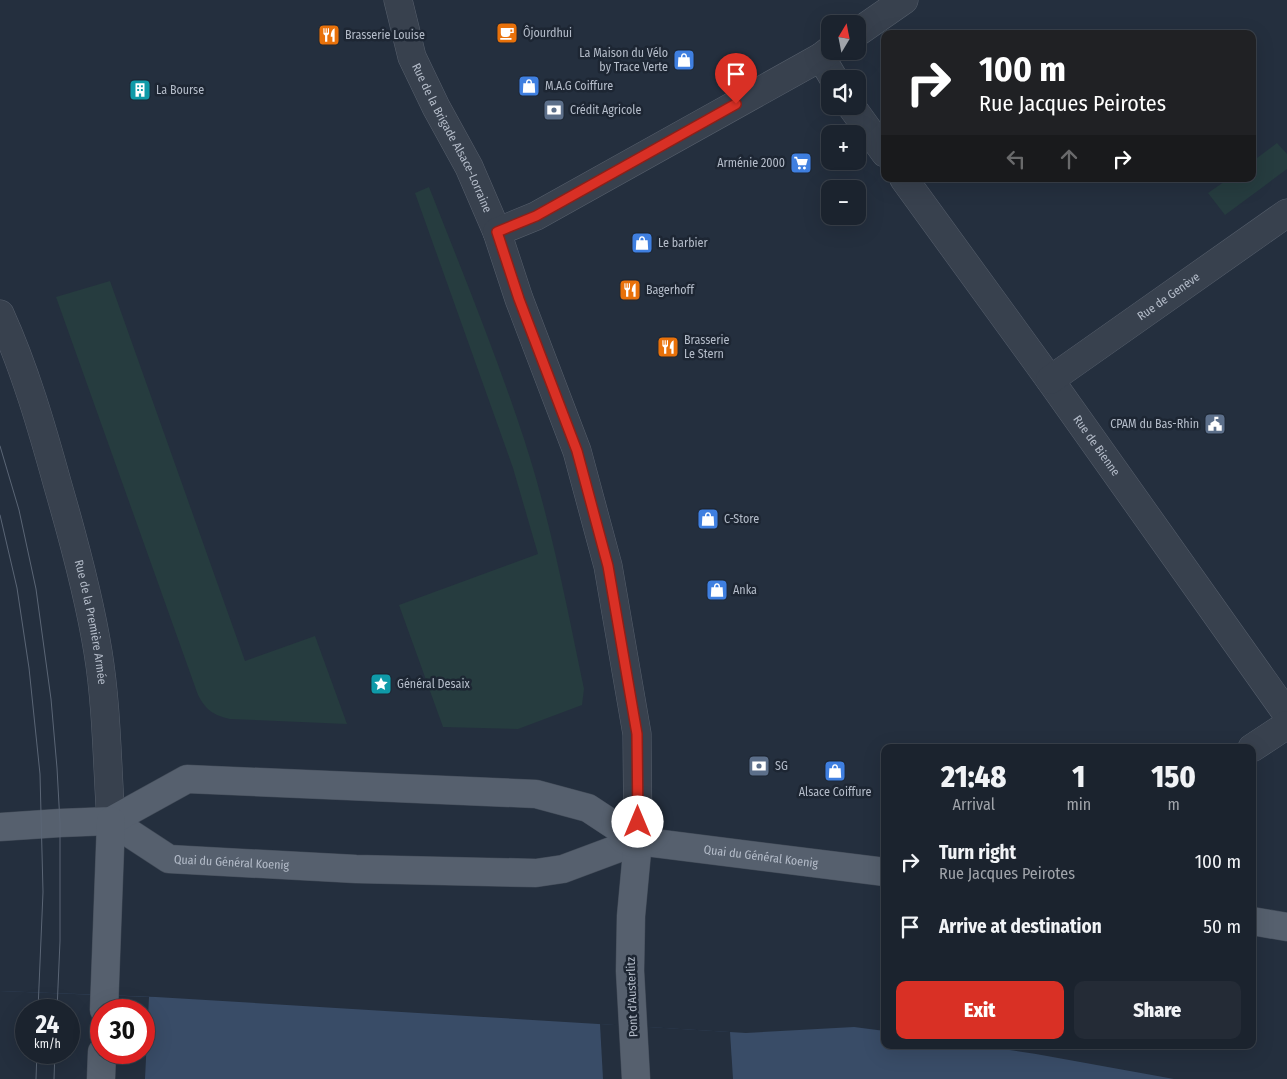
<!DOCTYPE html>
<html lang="en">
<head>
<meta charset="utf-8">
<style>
  :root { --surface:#1b232e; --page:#242b36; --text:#f1f3f6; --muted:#a0a4aa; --line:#39404a; --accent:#d93025 }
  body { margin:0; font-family:"Fira Sans Condensed",sans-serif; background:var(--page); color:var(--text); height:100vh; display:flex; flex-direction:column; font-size:19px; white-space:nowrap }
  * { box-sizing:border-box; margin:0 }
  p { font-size:16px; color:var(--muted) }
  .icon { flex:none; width:28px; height:28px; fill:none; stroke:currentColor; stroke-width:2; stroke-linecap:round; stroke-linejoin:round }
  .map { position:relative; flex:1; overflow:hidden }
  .drawer { position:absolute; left:881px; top:744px; width:375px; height:305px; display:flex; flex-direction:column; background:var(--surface); border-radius:10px; box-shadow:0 5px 20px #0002,0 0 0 1px var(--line) }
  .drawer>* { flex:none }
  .hud { position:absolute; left:881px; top:30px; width:375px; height:152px; border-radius:10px; box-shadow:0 5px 20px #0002,0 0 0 1px var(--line); background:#202124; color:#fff; overflow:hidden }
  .needle { width:32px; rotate:10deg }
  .buttons { position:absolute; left:821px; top:15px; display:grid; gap:10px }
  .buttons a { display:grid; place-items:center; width:45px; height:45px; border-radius:10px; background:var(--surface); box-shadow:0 5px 20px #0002,0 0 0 1px var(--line); font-size:25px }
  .speed { position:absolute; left:15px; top:999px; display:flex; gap:10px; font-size:25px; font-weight:700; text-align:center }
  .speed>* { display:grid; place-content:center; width:65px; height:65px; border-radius:50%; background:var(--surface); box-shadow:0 5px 20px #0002,0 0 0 1px var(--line); line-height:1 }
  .speed small { font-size:12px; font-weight:400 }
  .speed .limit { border:8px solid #d22; background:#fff; color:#111 }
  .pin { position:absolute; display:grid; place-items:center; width:42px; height:42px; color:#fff; margin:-51px -21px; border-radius:50% 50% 50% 0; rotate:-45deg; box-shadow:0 0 5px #0007 }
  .pin .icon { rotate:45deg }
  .me { position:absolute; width:55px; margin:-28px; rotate:0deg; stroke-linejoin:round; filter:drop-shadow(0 0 4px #0008) }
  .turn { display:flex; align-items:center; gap:18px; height:105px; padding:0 15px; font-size:22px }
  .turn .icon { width:65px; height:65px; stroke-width:2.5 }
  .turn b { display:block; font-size:35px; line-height:42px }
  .lanes { display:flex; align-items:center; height:48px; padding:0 15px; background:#0003; justify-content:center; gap:25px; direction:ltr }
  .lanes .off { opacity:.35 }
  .eta { display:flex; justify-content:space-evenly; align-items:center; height:85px; text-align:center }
  .eta b { font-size:30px; font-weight:800; line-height:35px }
  .action { display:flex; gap:10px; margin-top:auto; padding:10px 15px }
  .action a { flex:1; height:58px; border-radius:10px; background:var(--accent); color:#fff; font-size:20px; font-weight:800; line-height:58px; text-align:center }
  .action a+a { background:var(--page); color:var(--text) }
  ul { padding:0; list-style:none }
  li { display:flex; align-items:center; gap:15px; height:65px; padding:0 15px }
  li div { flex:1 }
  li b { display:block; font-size:19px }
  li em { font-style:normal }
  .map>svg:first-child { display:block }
</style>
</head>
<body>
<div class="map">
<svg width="1287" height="1079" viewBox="0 0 1287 1079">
  <rect width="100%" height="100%" fill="#242f3e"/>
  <g fill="#263c3f">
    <polygon points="1277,143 1287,154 1287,169 1225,215 1208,193 1228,179 1252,179 1253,161"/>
    <path d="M 429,187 C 462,271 497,356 525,442 C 551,523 567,607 584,689 L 582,705 L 518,729 L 443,727 L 399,605 L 538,554 L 513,468 L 415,193 Z"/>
    <path d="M 110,281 L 245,661 L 315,636 L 347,724 L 230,719 C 213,715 206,710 198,695 L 56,297 Z"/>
  </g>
  <path fill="#394c67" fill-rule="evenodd" d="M 0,991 L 156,997 L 746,1033 L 854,1027 L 885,1031 L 885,1045 L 976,1045 L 1036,1054 L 1174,1079 L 0,1079 ZM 26,1010 L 69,1010 L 69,1052 L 26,1052 ZM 101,1010 L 144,1010 L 144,1052 L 101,1052 Z"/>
  <g fill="#242f3e" fill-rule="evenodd">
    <path d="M 0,991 L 149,997 L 145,1079 L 0,1079 ZM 26,1010 L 69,1010 L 69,1052 L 26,1052 ZM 101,1010 L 144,1010 L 144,1052 L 101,1052 Z"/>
    <polygon points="600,1024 730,1032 733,1079 603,1079"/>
  </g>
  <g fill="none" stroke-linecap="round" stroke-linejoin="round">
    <g stroke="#565f6c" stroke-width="29">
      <g id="minor">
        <path id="s1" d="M 398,0 L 412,57 L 436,107 L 469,167 L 497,232 L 519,299 L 577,451 L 608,566 L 637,734 L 638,841"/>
        <polyline points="858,32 904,0"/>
        <polyline points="821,57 834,79"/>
        <polyline points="851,106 885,153"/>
        <path id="s2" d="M 904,179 L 1050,380 L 1287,714"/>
        <polyline points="497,232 536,216 821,57 830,50"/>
        <path id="s3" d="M 0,314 C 25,369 42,428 58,486 C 74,541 89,596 98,652 C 107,707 107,765 111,821"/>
        <path id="s4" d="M 1050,380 L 1287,213"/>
        <polyline points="1252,748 1287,725"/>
      </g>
    </g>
    <g stroke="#414a57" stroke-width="29">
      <g id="major">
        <path id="s5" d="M 111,821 L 169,859 L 356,869 L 536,873 L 563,869 L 638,841"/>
        <path id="s6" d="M 0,827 L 60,823 L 111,821 L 187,779 L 536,794 L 588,808 L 638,841 L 885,872"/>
        <polyline points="1252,921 1287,927"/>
        <polyline points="104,1010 111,821"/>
        <polyline points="101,1079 102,1052"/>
        <polyline points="636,1079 630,971 631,916 638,841"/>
      </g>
    </g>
    <use href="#minor" stroke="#38414e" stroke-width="28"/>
    <use href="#major" stroke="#56606e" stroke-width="28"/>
    <g stroke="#5a6575" stroke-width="1">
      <polyline points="0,446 19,510 36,589 51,699 57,768 60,823 60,941 57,1010"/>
      <polyline points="0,515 17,588 29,668 40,774 43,892 38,1010"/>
      <polyline points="36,1079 37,1052"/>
      <polyline points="54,1079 55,1052"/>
    </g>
  </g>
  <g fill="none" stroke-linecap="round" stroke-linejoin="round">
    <g stroke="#8d1f18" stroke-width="12">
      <polyline id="route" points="638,822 637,734 608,566 577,451 519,299 497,232 536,216 736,104"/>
    </g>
    <use href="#route" stroke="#d93025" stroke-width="9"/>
  </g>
  <defs>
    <g id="cafe-square" transform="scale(1.125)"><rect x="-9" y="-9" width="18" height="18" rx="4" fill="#e8710a" stroke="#1d2633"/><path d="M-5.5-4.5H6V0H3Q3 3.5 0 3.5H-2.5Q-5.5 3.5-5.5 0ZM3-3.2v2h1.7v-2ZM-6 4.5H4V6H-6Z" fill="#fff"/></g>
    <g id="restaurant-square" transform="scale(1.125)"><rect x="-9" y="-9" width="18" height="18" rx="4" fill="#e8710a" stroke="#1d2633"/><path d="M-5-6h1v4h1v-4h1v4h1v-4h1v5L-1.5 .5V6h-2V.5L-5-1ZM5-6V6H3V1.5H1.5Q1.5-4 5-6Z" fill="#fff"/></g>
    <g id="shop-square" transform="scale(1.125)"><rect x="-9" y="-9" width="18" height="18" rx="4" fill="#3f7fe0" stroke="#1d2633"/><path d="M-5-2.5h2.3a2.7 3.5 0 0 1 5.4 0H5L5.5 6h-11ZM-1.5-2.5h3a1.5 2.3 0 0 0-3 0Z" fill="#fff"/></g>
    <g id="building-square" transform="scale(1.125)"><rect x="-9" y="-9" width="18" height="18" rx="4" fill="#0f9aa8" stroke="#1d2633"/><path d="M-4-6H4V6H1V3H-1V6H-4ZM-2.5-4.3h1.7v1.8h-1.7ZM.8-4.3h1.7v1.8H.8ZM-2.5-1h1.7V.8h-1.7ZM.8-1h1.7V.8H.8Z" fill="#fff"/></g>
    <g id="bank-square" transform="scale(1.125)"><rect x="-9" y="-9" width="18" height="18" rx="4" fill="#5c6f8a" stroke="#1d2633"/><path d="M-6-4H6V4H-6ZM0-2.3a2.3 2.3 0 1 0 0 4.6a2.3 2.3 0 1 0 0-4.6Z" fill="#fff"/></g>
    <g id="supermarket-square" transform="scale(1.125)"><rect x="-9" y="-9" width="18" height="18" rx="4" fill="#3f7fe0" stroke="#1d2633"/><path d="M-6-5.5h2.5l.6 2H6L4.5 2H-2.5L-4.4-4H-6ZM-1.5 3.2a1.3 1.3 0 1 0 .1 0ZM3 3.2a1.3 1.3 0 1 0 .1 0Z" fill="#fff"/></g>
    <g id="civic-square" transform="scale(1.125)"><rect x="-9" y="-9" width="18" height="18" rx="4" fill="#5c6f8a" stroke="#1d2633"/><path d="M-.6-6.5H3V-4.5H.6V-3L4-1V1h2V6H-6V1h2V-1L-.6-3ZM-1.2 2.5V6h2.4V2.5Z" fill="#fff"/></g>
    <g id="sight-square" transform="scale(1.125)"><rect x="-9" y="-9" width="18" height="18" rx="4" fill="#0f9aa8" stroke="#1d2633"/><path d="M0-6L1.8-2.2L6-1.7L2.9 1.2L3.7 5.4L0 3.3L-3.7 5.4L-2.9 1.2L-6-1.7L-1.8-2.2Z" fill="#fff"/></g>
  </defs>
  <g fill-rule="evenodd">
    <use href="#cafe-square" x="507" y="33"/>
    <use href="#restaurant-square" x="329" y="35"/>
    <use href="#shop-square" x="684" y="60"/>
    <use href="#shop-square" x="529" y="86"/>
    <use href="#building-square" x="140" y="90"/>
    <use href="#bank-square" x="554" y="110"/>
    <use href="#supermarket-square" x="801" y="163"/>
    <use href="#shop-square" x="642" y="243"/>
    <use href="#restaurant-square" x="630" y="290"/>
    <use href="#restaurant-square" x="668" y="347"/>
    <use href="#civic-square" x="1215" y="424"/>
    <use href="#shop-square" x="708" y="519"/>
    <use href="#shop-square" x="717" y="590"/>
    <use href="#sight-square" x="381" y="684"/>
    <use href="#bank-square" x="759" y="766"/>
    <use href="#shop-square" x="835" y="771"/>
  </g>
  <g text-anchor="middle" stroke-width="5" stroke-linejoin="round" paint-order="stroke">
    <g font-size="12" fill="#b4bcc9" stroke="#1d2633" text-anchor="start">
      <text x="523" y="37">Ôjourdhui</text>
      <text x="345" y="39">Brasserie Louise</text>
      <text x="668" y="57" text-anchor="end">La Maison du Vélo<tspan x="668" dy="14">by Trace Verte</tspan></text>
      <text x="545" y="90">M.A.G Coiffure</text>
      <text x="156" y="94">La Bourse</text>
      <text x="570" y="114">Crédit Agricole</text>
      <text x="785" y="167" text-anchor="end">Arménie 2000</text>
      <text x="658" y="247">Le barbier</text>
      <text x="646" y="294">Bagerhoff</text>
      <text x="684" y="344">Brasserie<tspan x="684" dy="14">Le Stern</tspan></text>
      <text x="1199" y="428" text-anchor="end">CPAM du Bas-Rhin</text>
      <text x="724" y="523">C-Store</text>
      <text x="733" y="594">Anka</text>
      <text x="397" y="688">Général Desaix</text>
      <text x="775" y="770">SG</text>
      <text x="835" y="796" text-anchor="middle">Alsace Coiffure</text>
    </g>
    <g font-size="12" fill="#b4bcc9" stroke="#1d2633">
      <text dy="4" stroke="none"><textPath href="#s1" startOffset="149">Rue de la Brigade Alsace-Lorraine</textPath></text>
      <text dy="4" stroke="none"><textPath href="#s4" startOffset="145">Rue de Genève</textPath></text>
      <text dy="4" stroke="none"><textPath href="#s2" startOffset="329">Rue de Bienne</textPath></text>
      <text dy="4" stroke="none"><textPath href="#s3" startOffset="322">Rue de la Première Armée</textPath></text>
      <text dy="4" stroke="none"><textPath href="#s6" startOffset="785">Quai du Général Koenig</textPath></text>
      <text dy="4" stroke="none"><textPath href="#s5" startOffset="132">Quai du Général Koenig</textPath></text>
      <text transform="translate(632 997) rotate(-92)" y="4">Pont d'Austerlitz</text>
    </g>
  </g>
</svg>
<div class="buttons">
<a><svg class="needle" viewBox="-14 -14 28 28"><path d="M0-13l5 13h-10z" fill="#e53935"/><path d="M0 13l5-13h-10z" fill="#a0a4aa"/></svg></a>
<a><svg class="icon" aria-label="sound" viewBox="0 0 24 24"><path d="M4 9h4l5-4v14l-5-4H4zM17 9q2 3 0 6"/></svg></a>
<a>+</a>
<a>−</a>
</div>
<div class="speed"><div>24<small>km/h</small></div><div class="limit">30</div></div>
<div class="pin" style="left:736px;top:104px;background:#d93025"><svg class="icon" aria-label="arrive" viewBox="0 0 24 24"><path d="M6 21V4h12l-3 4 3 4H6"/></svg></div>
<svg class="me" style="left:638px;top:822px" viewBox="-20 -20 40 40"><circle r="19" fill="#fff"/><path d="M0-13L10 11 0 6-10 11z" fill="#d93025"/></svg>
<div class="hud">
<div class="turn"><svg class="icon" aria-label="right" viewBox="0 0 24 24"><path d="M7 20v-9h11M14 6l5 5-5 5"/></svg><div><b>100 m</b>Rue Jacques Peirotes</div></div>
<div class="lanes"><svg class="icon off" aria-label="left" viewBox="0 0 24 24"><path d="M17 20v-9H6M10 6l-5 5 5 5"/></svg><svg class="icon off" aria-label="ahead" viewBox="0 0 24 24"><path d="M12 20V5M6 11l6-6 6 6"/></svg><svg class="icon" aria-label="right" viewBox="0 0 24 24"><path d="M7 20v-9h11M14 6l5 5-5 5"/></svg></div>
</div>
<section class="drawer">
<div class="eta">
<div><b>21:48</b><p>Arrival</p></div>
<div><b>1</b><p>min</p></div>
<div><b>150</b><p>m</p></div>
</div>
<ul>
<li><svg class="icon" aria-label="right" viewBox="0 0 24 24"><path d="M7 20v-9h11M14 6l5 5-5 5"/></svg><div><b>Turn right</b><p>Rue Jacques Peirotes</p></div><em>100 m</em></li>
<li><svg class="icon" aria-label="arrive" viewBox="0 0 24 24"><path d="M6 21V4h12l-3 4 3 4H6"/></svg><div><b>Arrive at destination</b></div><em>50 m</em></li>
</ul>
<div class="action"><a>Exit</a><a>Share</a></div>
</section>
</div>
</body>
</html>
